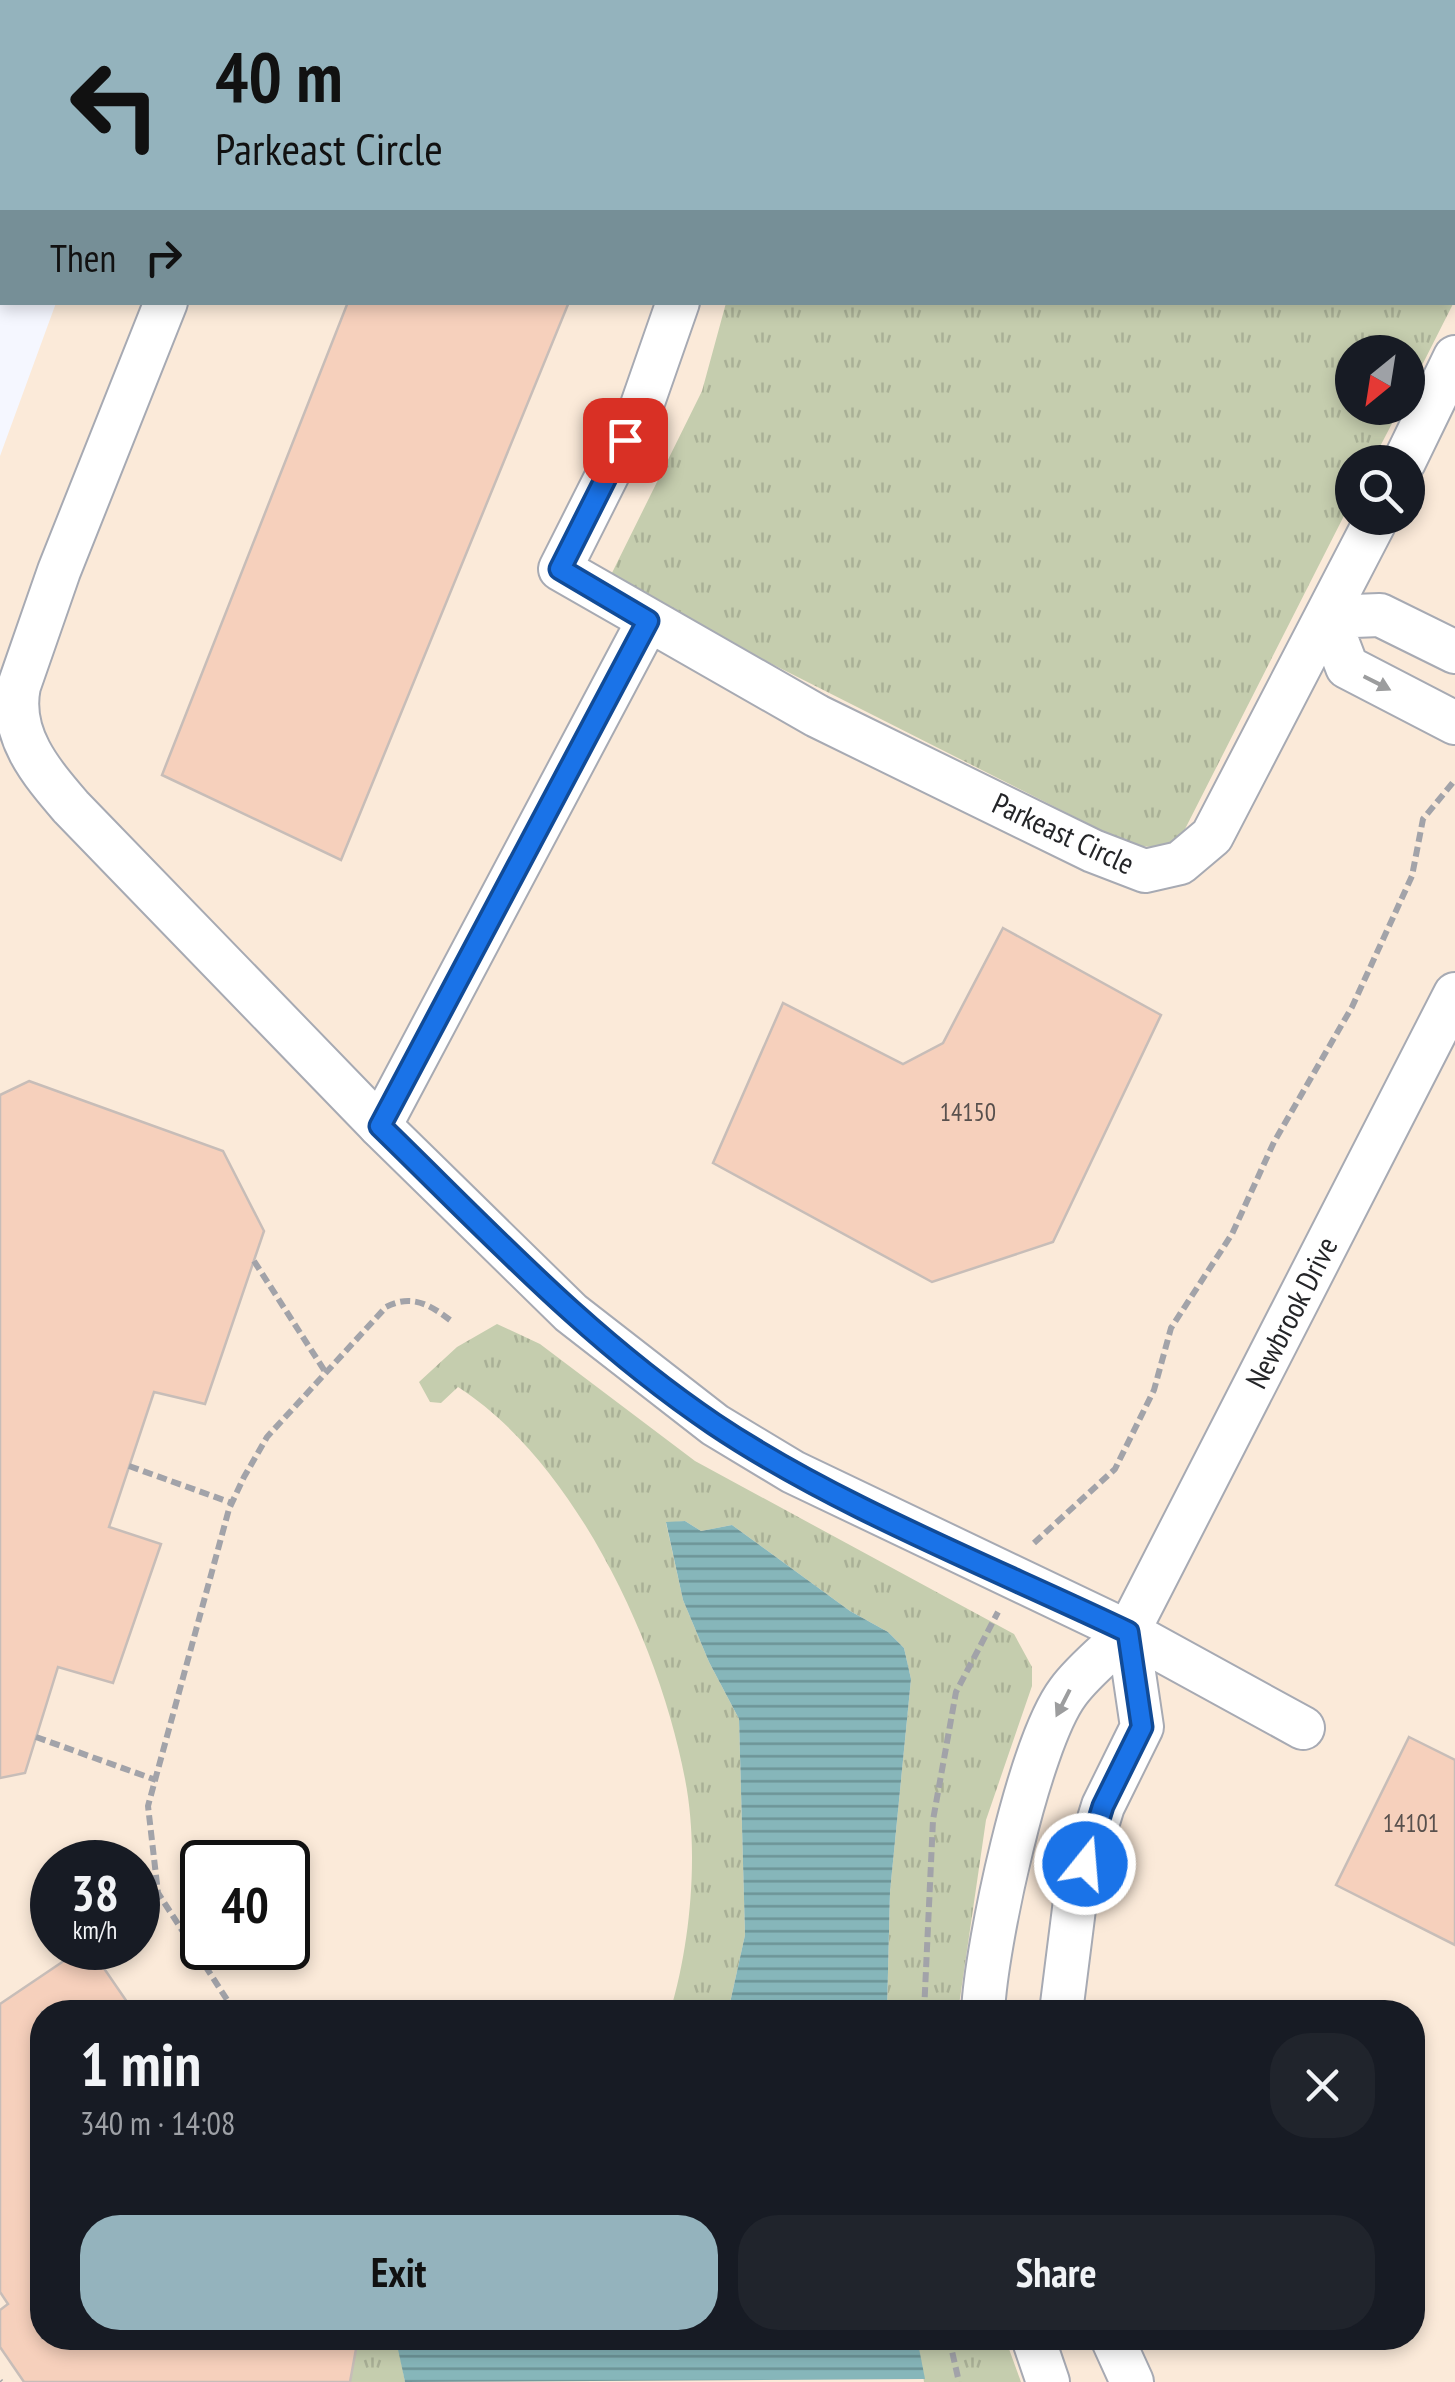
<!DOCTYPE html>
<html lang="en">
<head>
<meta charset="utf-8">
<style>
  :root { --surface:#171b24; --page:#20242c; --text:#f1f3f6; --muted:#9ea1a6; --accent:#94b3bd }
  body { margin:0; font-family:"PT Sans Narrow",sans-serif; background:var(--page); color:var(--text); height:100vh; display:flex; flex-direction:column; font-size:38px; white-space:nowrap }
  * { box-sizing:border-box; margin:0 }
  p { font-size:32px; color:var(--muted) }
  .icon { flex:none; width:55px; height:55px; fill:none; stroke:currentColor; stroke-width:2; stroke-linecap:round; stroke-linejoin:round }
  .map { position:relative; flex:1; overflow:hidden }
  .drawer { position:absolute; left:30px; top:2000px; width:1395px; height:350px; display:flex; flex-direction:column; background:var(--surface); border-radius:40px; box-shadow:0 5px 15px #0003 }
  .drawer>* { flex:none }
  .top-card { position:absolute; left:0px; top:0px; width:1455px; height:305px; box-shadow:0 5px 15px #0003; background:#94b3bd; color:#111; overflow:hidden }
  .needle { width:65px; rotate:210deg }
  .buttons { position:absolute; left:1335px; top:335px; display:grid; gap:20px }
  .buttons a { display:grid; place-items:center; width:90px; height:90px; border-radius:50%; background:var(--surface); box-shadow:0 5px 15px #0003; font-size:50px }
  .speed { position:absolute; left:30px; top:1840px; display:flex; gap:20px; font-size:50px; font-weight:700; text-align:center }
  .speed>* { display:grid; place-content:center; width:130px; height:130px; border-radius:50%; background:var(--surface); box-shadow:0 5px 15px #0003; line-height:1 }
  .speed small { font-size:25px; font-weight:400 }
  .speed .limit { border:5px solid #111; border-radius:15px; background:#fff; color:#111 }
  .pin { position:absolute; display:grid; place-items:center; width:85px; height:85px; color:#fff; margin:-42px; border-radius:20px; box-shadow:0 5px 15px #0006 }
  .me { position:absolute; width:110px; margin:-55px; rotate:17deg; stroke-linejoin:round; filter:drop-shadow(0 0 8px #0008) }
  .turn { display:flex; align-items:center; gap:35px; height:210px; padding:0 50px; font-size:45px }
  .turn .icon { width:130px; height:130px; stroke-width:2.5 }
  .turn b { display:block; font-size:70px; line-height:85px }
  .then { display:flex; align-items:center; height:95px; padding:0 50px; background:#0003; gap:20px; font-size:38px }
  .round { display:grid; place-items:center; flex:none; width:105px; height:105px; border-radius:40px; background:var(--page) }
  .head { display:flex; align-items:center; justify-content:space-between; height:170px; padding:0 50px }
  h1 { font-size:60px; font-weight:700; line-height:75px }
  .button { display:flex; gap:20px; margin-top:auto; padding:20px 50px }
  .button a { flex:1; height:115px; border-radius:40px; background:var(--accent); color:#111; font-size:40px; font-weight:700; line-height:115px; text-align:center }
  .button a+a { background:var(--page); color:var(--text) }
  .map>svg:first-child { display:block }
</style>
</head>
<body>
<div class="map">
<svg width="1455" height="2382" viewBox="0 0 1455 2382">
  <defs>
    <pattern id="grass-tufts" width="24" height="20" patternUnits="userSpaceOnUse" patternTransform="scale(2.5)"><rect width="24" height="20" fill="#c5cdae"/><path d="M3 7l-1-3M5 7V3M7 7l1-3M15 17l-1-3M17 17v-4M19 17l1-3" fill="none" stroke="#a9b096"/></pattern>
    <pattern id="water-rules" width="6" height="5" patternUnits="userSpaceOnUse" patternTransform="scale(2.5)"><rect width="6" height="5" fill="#86b6ba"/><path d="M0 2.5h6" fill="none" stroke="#6d9497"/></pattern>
  </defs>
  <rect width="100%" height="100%" fill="#f5f7ff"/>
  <path fill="#fbead9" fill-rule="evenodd" d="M 168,0 L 1455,0 L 1455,2382 L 0,2382 L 0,456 L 56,303 L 1452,302 L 1452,2 ZM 1352,352 L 1408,352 L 1408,408 L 1352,408 ZM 1352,462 L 1408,462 L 1408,518 L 1352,518 ZM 52,1862 L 138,1862 L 138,1948 L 52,1948 ZM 202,1862 L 288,1862 L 288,1948 L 202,1948 ZM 42,2012 L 1412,2012 L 1412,2338 L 42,2338 Z"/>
  <g fill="url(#grass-tufts)">
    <polygon points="1453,153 1455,300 1408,393 1408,352 1352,352 1352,408 1400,408 1372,462 1352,462 1352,500 1183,833 1163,848 1130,845 608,581 702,391 726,303 1452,302"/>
    <path d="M 497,1324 L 540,1344 L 695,1461 L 1014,1634 L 1032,1667 L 1032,1686 L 986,1820 L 958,2012 L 887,2012 L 890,1892 L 911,1679 L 904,1648 L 888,1632 L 850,1611 L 732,1525 L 701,1531 L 685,1521 L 666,1523 L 683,1600 L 709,1662 L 739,1719 L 745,1935 L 728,2012 L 670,2012 C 691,1942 699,1851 685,1779 C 660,1645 575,1462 458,1387 L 441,1403 L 430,1402 L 419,1382 L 457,1347 Z"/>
    <polygon points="358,2338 406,2338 397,2340 405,2382 350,2382"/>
    <polygon points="917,2338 1005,2338 1021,2382 924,2382"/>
  </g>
  <g fill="url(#water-rules)">
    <polygon points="685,1521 701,1531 732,1525 850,1611 888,1632 904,1648 911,1679 890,1892 887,2012 728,2012 745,1935 739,1719 709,1662 683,1600 666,1522"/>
    <polygon points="406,2338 917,2338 925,2379 405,2382 396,2340"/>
  </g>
  <g fill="#f6d0bc" stroke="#c7bdb8" stroke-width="2.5">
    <polygon points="468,0 692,0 467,2"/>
    <polygon points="348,302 569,302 341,860 162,775"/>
    <polygon points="1003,928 1161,1015 1053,1242 932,1282 713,1163 783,1003 903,1064 943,1043"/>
    <polygon points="29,1081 223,1151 264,1231 205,1404 154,1392 109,1527 161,1544 113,1683 58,1667 25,1773 0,1778 0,1095"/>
    <polygon points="1409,1737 1455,1760 1455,1945 1336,1885"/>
    <polygon points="83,1948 90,1948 134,2012 42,2012 42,2338 358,2338 350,2382 24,2382 0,2347 0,2310 8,2304 0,2292 0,2004"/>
  </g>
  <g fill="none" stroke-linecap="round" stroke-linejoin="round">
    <g stroke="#a7aab3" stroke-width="46">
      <g id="minor">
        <polyline points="1209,0 1214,2"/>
        <polyline points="1400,0 1405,2"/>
        <polyline points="286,2 286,0"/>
        <polyline points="807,2 808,0"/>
        <polyline points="1274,2 1275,0"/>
        <polyline points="1452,27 1455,28"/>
        <polyline points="1452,123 1455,125"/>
        <path d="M 166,302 L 59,571 L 19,686 C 9,735 41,772 71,807 L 380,1126"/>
        <polyline points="678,302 641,408 560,569 817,716 1093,851 1145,871 1180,863 1212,836 1377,518"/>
        <polyline points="1404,462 1455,357"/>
        <polyline points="648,621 380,1126 571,1313 715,1425 793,1472 1128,1632 1303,1728"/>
        <polyline points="1455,652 1380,615 1328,617 1347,667 1455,723"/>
        <path d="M 983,2012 C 986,1945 1029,1744 1068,1692 C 1084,1670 1109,1651 1128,1632 L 1455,994"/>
        <polyline points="1061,2012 1076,1893 1103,1806 1142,1727 1128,1632"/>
        <polyline points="1033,2338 1048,2382"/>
        <polyline points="1112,2338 1132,2382"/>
      </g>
    </g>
    <g stroke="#a2a3a9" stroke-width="6" stroke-dasharray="10 5" stroke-linecap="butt">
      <polyline points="254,1261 326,1373"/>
      <polyline points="129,1466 232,1503"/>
      <polyline points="1034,1543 1115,1469 1154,1390 1171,1328 1232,1234 1274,1142 1352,1007 1412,876 1423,819 1455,780"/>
      <polyline points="36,1737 156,1780"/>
      <path d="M 235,2012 L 158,1893 L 148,1806 L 229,1509 L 244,1477 L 267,1437 L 386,1307 C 411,1294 429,1304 450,1320"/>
      <polyline points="924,2012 933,1820 956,1692 998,1612"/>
      <polyline points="949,2338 959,2382"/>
      <polyline points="0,2381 1,2382"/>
    </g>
    <use href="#minor" stroke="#fff" stroke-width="42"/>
  </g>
  <defs><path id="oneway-solid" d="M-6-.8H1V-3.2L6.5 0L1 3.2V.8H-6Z" transform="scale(2.5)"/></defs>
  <g fill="#9c9d9e">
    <use href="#oneway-solid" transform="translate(1377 683) rotate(27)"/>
    <use href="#oneway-solid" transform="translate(1063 1703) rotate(117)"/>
  </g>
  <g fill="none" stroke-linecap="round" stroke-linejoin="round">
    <g stroke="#114b97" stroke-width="25">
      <path id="route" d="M 625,440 L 560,569 L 648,621 L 380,1126 C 487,1230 589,1340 714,1424 C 836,1506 994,1568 1128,1632 L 1142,1727 L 1103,1806 L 1085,1864"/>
    </g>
    <use href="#route" stroke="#1a73e8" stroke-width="18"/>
  </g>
  <g text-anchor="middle" stroke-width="9" stroke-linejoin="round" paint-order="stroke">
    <g font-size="25" fill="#58504d">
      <text x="968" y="1121">14150</text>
      <text x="1411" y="1832">14101</text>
    </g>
    <g font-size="30" fill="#242528" stroke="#fff">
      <text transform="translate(1063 834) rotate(25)" y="10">Parkeast Circle</text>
      <text transform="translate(1292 1313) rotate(-63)" y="10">Newbrook Drive</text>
    </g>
  </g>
</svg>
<div class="buttons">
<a><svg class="needle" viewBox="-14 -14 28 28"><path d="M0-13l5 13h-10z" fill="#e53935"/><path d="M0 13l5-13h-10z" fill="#9ea1a6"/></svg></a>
<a><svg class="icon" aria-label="search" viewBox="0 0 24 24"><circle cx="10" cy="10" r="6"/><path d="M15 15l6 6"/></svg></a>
</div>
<div class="speed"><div>38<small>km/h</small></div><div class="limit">40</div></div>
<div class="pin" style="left:625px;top:440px;background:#d93025"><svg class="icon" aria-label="arrive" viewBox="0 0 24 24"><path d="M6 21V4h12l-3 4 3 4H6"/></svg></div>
<svg class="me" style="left:1085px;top:1864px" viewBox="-20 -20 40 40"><circle r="17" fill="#1a73e8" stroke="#fff" stroke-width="3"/><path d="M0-11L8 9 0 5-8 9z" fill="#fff"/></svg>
<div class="top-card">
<div class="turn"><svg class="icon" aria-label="left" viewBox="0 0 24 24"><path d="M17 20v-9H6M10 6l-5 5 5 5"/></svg><div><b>40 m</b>Parkeast Circle</div></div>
<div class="then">Then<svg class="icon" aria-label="right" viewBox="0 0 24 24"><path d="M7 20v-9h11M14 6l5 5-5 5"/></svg></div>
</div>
<section class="drawer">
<div class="head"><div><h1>1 min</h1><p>340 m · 14:08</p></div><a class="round"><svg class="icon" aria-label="close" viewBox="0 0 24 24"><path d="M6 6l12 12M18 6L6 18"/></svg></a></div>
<div class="button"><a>Exit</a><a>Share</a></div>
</section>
</div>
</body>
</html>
